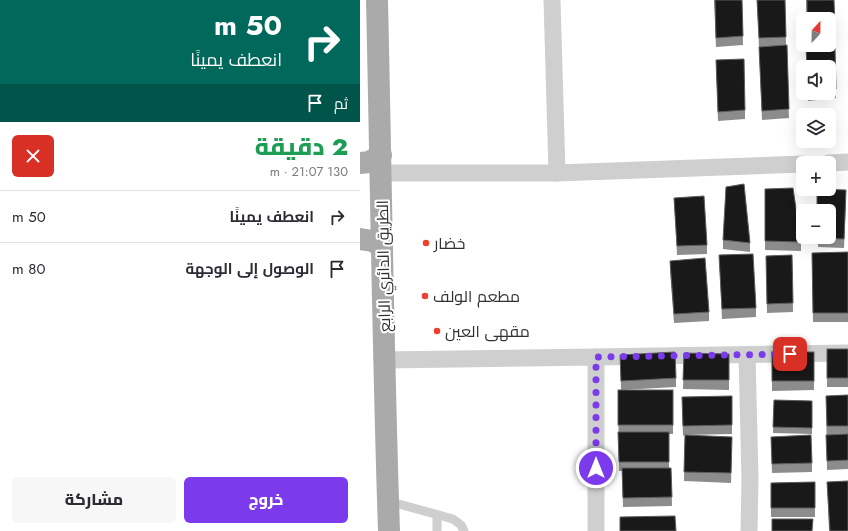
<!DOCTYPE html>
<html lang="ar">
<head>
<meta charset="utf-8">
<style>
  :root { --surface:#fff; --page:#f7f7f7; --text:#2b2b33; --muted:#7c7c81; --line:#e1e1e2; --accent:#7c3aed }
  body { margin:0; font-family:Jost,Cairo,sans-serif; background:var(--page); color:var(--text); direction:rtl; height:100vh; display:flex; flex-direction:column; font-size:15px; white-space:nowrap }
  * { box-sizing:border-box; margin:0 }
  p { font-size:13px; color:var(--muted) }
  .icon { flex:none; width:22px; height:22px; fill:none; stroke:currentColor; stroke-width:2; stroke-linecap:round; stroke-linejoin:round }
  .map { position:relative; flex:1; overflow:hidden; direction:ltr }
  .panel { display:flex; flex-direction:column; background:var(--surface); width:360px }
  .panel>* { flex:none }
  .top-card { background:#00695c; color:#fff; overflow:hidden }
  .needle { width:26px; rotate:22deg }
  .fabs { position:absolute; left:436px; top:12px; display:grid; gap:8px }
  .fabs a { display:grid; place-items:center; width:40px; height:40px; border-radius:6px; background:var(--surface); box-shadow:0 4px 16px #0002; font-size:20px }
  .pin { position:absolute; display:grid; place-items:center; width:34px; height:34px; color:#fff; margin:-17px; border-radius:8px; box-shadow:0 2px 6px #0006 }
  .me { position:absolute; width:44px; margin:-22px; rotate:0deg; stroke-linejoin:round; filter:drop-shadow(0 0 3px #0008) }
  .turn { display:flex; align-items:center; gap:14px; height:84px; padding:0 12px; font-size:18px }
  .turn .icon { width:52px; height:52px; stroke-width:2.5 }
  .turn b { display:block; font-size:28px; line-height:34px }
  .then { display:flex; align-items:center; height:38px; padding:0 12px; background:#0003; gap:8px; font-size:15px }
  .round { display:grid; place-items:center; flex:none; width:42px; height:42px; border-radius:6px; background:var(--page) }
  .head { display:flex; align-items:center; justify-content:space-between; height:68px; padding:0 12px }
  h1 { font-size:24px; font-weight:800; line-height:30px; color:#1e9e55 }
  .button { display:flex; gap:8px; margin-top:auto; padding:8px 12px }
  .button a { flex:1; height:46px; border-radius:6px; background:var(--accent); color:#fff; font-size:16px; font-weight:800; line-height:46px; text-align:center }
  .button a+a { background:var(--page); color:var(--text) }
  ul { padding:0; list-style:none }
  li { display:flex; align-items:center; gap:12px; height:52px; padding:0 12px; border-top:1px solid var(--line) }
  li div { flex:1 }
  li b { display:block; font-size:15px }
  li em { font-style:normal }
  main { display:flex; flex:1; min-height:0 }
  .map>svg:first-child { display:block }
</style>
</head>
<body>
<main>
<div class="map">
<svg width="488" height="531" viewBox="0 0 488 531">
  <rect width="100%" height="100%" fill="#fff"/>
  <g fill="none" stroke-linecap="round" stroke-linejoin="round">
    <g stroke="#cfcfcf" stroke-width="9">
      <polyline points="28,501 93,519 101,525 104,531"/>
      <polyline points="77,531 77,515"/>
    </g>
    <g stroke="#cfcfcf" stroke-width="17">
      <polyline points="192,0 197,173"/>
      <polyline points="469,163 488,162"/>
      <polyline points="21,173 197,173 443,164"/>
      <polyline points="387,355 390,479 389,531"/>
      <polyline points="236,357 488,353"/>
      <polyline points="24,360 236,357 236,531"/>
    </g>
    <g stroke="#aaa" stroke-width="22">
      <path d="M 17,0 C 21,177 23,354 29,531"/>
      <polyline points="0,163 9,162 21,155"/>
      <polyline points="0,239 13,241 22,247"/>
    </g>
  </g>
  <g fill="#8c8c8c">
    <polygon points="354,0 382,0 383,45 356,47"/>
    <polygon points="397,0 425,0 426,45 429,118 402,120"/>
    <polygon points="446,0 474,0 475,39 469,39 469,19 447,19"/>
    <polygon points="446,48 475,48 476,98 448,101 447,93 469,93 469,67 447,67"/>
    <polygon points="356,60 385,110 385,119 358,121"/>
    <polygon points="405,189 441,242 441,251 405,250"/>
    <polygon points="314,198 347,245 347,254 317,255"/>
    <polygon points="486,199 484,248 458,247 458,237"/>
    <polygon points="363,240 390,243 390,252 363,249"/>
    <polygon points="488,252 488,322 453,322 452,253"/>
    <polygon points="359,255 396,308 396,317 362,319"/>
    <polygon points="432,255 433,312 407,313 406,256"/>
    <polygon points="310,261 349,312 349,321 314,323 310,270"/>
    <rect x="467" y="349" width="21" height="38"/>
    <polygon points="412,352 454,352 454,390 412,391"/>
    <polygon points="324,353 369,354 369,390 323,389"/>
    <polygon points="260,355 316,378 316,387 261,390"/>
    <polygon points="258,390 313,390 313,434 309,434 309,468 311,468 312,506 263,507 262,471 259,471"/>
    <polygon points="488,395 488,469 467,470 466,396"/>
    <polygon points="372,396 372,434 326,435 372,446 371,483 324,481 325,435 323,436 322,406"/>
    <polygon points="414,400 452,401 452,434 413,433"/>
    <polygon points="411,437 452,463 452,472 412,473"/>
    <polygon points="455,482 455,517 411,517 411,483"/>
    <polygon points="467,482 488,531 469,531"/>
  </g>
  <g fill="#191919" stroke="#5e5e5e">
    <polygon points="355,0 382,0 383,36 356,38"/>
    <polygon points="397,0 425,0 426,37 399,38"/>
    <polygon points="447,0 474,0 475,30 469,30 469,19 447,19"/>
    <polygon points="427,45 429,109 402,111 399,47"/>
    <polygon points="446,48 475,48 476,89 469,90 469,67 447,67"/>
    <polygon points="384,59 385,110 358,112 356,60"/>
    <polygon points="384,184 390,243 363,240 366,187"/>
    <polygon points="433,188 441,242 405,241 405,189"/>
    <polygon points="457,189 486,190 484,239 458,238 458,237 469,237 469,211 457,211"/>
    <polygon points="344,196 347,245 317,246 314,198"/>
    <polygon points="488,252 488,313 453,313 452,253"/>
    <polygon points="393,254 396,308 362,309 359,255"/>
    <polygon points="432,255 433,303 407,304 406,256"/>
    <polygon points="345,258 349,312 314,314 310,261"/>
    <rect x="467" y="349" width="21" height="29"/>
    <polygon points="315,352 316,378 261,381 260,355"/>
    <rect x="412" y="352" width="42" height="29"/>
    <polygon points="324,353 369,354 369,380 323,380"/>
    <rect x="258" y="390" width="55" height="35"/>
    <polygon points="488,395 488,426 467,426 466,396"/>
    <polygon points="372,396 372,425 323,426 322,397"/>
    <polygon points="414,400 452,401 452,428 413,427"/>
    <polygon points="258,432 309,432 309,462 259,462"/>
    <polygon points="488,434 488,460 467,461 466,435"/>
    <polygon points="325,435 372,437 371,473 324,472"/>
    <polygon points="451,435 452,463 412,464 411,437"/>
    <polygon points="262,468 311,468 312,497 263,498"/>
    <polygon points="488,481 488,531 470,531 467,482"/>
    <polygon points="455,482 455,508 411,508 411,483"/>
    <polygon points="315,516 316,531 260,531 260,517"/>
    <polygon points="412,519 453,519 452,531 412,531"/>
  </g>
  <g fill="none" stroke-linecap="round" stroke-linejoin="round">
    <polyline stroke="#7c3aed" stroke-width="7" stroke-dasharray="0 12.6" points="236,468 236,357 430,354"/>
  </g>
  <g fill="#f0402d" stroke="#fff" stroke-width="1.5">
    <circle cx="66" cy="243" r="4"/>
    <circle cx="65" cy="296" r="4"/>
    <circle cx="77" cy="331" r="4"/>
  </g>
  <g text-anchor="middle" stroke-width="4" stroke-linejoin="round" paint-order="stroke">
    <g font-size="16" fill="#323232" stroke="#fff" text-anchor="start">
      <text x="74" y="249">خضار</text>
      <text x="73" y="302">مطعم الولف</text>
      <text x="85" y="337">مقهى العين</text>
    </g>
    <g font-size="16" fill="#323232" stroke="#fff">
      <text transform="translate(23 266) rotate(-91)" y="6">الطريق الدائري الرابع</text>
    </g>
  </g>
</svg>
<div class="fabs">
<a><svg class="needle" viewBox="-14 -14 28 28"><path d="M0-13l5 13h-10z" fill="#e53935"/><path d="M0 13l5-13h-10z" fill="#7c7c81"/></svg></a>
<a><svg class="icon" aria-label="sound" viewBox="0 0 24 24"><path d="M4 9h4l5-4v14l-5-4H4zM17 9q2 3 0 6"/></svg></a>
<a><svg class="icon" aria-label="layers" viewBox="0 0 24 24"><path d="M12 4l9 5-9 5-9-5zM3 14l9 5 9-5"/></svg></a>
<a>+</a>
<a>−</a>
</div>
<div class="pin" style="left:430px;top:354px;background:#d93025"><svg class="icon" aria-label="arrive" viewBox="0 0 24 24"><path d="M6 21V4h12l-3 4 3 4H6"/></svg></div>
<svg class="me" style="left:236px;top:468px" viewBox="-20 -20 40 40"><circle r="17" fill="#7c3aed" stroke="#fff" stroke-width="3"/><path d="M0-11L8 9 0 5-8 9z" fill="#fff"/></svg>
</div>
<section class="panel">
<div class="top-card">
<div class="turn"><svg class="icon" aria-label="right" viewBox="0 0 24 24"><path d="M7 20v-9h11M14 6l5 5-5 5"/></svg><div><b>50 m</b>انعطف يمينًا</div></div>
<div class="then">ثم<svg class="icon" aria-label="arrive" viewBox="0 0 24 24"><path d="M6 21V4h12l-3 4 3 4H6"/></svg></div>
</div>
<div class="head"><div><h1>2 دقيقة</h1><p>130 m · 21:07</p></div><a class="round" style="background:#d93025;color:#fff"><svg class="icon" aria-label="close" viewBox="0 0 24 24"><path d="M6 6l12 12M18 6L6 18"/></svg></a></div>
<ul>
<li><svg class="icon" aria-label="right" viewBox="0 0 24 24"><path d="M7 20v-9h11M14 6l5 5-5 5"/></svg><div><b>انعطف يمينًا</b></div><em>50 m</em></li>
<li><svg class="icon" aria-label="arrive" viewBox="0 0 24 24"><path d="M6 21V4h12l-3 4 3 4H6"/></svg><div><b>الوصول إلى الوجهة</b></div><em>80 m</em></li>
</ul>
<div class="button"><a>خروج</a><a>مشاركة</a></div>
</section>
</main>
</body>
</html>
